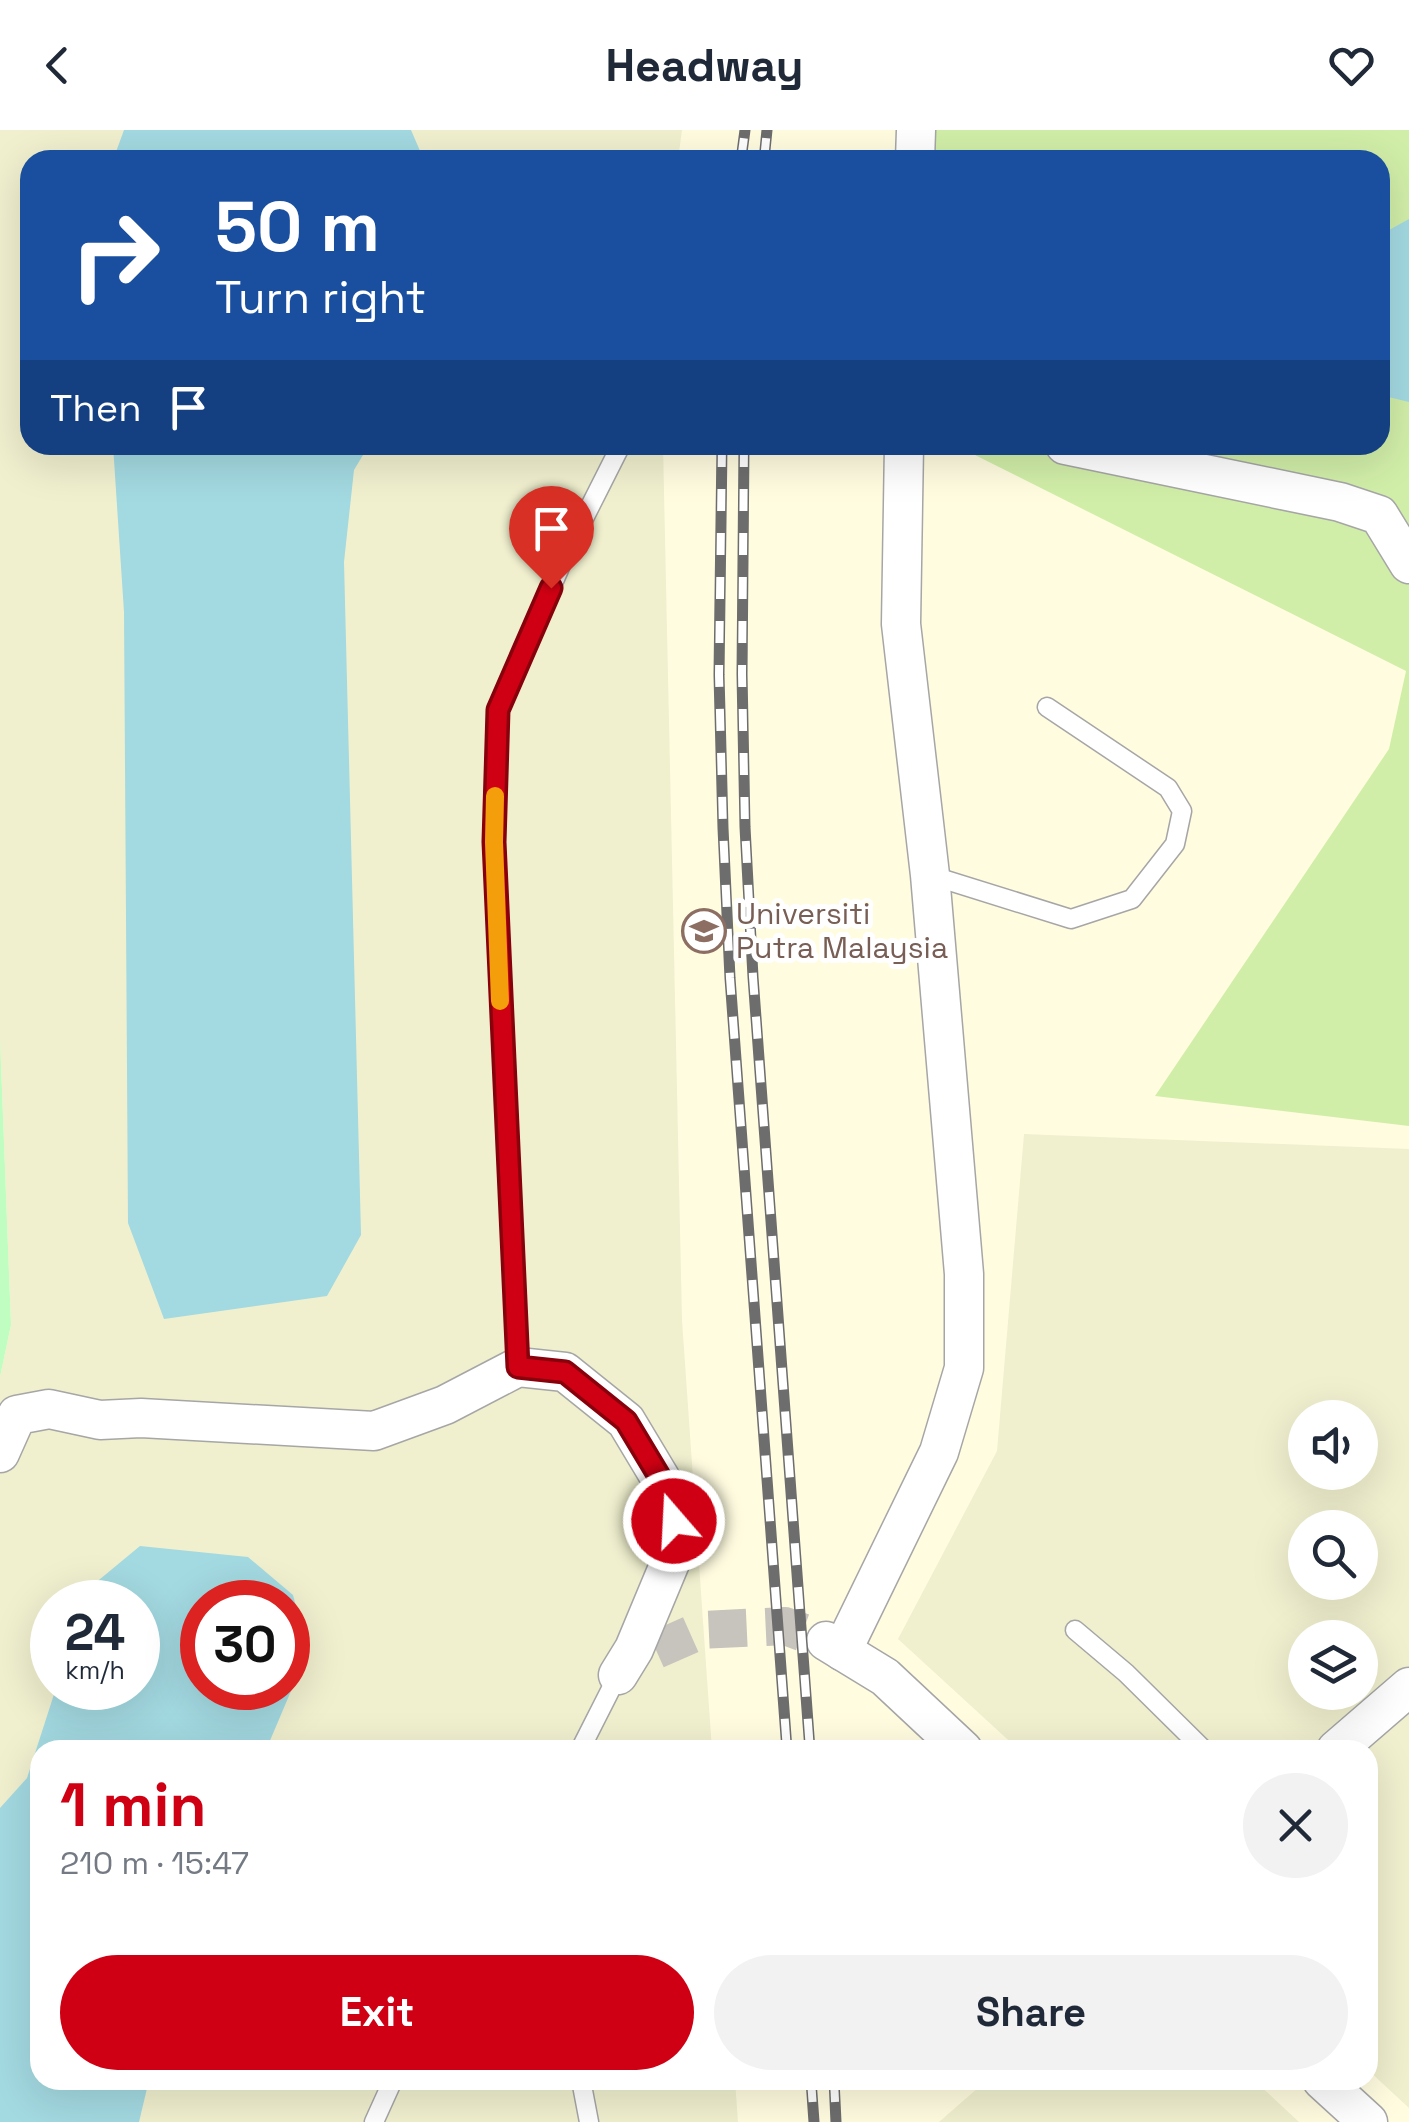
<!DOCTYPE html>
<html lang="en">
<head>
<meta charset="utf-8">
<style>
  :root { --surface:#fff; --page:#f2f2f3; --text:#1f2937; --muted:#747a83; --accent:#cf0013 }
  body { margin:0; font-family:"Space Grotesk",sans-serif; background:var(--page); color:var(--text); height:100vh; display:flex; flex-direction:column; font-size:38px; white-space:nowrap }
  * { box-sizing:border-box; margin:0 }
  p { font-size:32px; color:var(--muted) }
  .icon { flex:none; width:55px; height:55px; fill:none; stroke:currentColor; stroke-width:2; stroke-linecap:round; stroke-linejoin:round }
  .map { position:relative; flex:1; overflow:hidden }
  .side { position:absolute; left:30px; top:1610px; width:1348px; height:350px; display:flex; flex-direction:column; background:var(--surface); border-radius:30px; box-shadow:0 10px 40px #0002 }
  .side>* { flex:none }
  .banner { position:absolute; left:20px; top:20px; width:1370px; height:305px; border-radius:30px; box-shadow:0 10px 40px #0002; background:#1a4fa0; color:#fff; overflow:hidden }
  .buttons { position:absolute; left:1288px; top:1270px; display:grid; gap:20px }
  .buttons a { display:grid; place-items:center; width:90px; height:90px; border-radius:50%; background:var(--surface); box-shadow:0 10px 40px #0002; font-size:50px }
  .speed { position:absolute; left:30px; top:1450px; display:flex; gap:20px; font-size:50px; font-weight:700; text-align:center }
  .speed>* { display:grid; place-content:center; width:130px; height:130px; border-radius:50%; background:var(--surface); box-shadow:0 10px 40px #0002; line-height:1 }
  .speed small { font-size:25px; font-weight:400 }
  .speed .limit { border:15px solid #d22; background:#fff; color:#111 }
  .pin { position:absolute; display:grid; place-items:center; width:85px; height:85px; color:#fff; margin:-102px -42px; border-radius:50% 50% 50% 0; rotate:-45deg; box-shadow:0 0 10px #0007 }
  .pin .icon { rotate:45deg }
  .me { position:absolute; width:110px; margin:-55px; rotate:341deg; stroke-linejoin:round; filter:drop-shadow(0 0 8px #0008) }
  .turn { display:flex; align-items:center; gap:35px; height:210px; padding:0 30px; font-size:45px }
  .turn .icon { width:130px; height:130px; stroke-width:2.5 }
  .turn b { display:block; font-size:70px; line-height:85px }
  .then { display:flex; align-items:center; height:95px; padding:0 30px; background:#0003; gap:20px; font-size:38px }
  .round { display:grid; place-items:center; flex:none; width:105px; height:105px; border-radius:52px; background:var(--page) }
  .overview { display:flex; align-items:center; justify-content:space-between; height:170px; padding:0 30px }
  h1 { font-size:60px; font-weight:700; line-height:75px; color:var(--accent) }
  .cta { display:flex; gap:20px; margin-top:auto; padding:20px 30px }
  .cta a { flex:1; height:115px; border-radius:60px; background:var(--accent); color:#fff; font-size:40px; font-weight:700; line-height:115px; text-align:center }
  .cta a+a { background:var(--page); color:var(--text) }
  header { display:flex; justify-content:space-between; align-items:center; height:130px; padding:0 30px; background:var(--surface); font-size:45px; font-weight:700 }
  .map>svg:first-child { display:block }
</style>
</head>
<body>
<header><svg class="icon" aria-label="back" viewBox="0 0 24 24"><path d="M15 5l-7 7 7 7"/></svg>Headway<svg class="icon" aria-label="heart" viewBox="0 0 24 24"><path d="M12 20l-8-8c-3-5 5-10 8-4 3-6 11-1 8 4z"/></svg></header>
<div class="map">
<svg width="1409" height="1992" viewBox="0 0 1409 1992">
  <rect width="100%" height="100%" fill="#f1ece5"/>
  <path fill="#fffce0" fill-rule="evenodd" d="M 0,0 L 1409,0 L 1409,1992 L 0,1992 ZM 30,30 L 1380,30 L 1380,315 L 30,315 ZM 1305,1288 L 1360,1288 L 1360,1342 L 1305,1342 ZM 1305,1398 L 1360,1398 L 1360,1452 L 1305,1452 ZM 52,1472 L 138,1472 L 138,1558 L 52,1558 ZM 202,1472 L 288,1472 L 288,1558 L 202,1558 ZM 1305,1508 L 1360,1508 L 1360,1562 L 1305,1562 ZM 40,1620 L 1368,1620 L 1368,1950 L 40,1950 Z"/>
  <g fill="#f0f0cf" fill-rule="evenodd">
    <path d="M 0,0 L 682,0 L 678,30 L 30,30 L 30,315 L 663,315 L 682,1190 L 712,1620 L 40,1620 L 40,1950 L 735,1950 L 738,1992 L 0,1992 L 0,1247 L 11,1195 L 0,908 ZM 52,1472 L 138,1472 L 138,1558 L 52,1558 ZM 202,1472 L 288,1472 L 288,1558 L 202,1558 Z"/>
    <path d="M 1024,1004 L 1409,1019 L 1409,1978 L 1368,1940 L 1368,1620 L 1019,1620 L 898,1509 L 997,1321 ZM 1305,1288 L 1360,1288 L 1360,1342 L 1305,1342 ZM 1305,1398 L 1360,1398 L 1360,1452 L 1305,1452 ZM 1305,1508 L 1360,1508 L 1360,1562 L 1305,1562 Z"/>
    <polygon points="987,1950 1254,1950 1299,1992 939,1992"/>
  </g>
  <polygon fill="#d1eea8" points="924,0 1409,0 1409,996 1155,966 1389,619 1406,541 955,315 1380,315 1380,30 924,30"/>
  <polygon fill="#c0fdc0" points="0,908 11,1195 0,1247"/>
  <g fill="#a3d9e1" fill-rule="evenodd">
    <polygon points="124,0 411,0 424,30 113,30"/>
    <polygon points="1409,89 1409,272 1380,265 1380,105"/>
    <polygon points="113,315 369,315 354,340 344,432 361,1105 327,1166 164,1189 128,1093 124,482"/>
    <path d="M 140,1416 L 248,1427 L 293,1465 L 308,1521 L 266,1620 L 40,1620 L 40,1950 L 149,1950 L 139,1992 L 0,1992 L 0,1678 L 27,1648 L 56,1558 L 138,1558 L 138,1472 L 84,1472 L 88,1459 ZM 202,1472 L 288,1472 L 288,1558 L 202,1558 Z"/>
  </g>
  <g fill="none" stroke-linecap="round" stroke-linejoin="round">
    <polyline stroke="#c7c3bd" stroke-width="38" stroke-dasharray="38 19" stroke-linecap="butt" points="656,1520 701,1500 785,1496 826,1511"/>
    <g stroke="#a6a6a6" stroke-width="21">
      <g id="service">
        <polyline points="930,745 1071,789 1132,769 1175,714 1182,681 1168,658 1047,577"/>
        <polyline points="518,1237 494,712 498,580 564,428 621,315"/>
        <polyline points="1075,1500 1126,1543 1204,1620"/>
        <polyline points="580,1620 618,1545"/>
        <polyline points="581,1950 589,1992"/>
        <polyline points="374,1992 393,1950"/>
      </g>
    </g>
    <g stroke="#a6a6a6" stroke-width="41">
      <g id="minor">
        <polyline points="915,30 916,0"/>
        <polyline points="1065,315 1340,372 1379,385 1409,434"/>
        <polyline points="0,1323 17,1285 49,1279 100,1290 141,1288 374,1301 445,1275 518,1237 565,1242 626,1291 671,1366 677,1416 634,1519 618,1545"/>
        <polyline points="826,1511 885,1547 963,1620"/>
        <polyline points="842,1521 939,1322 964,1238 964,1144 930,745 901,494 904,315"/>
        <polyline points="1336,1620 1409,1557"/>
        <polyline points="1322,1950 1368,1992"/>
      </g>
    </g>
    <use href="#service" stroke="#fff" stroke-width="18"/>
    <use href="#minor" stroke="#fff" stroke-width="38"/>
    <g stroke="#6d6d6d" stroke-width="11">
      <g id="rail">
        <polyline points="741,30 745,0"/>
        <polyline points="764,30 767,0"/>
        <polyline points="722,315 719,545 723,698 730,848 787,1620"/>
        <polyline points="744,315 742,544 745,697 753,847 810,1620"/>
        <polyline points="811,1950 814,1992"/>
        <polyline points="834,1950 836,1992"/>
      </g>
    </g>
    <use href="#rail" stroke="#fff" stroke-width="8" stroke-dasharray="22" stroke-linecap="butt"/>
  </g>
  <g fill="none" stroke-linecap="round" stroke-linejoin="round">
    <g stroke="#87000c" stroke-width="25">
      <polyline id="route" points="551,458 498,580 494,712 518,1237 565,1242 626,1291 671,1366 674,1391"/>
    </g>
    <use href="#route" stroke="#cf0013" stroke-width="18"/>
    <polyline stroke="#f59e0b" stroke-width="18" points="495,666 494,712 500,871"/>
  </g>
  <defs>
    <g id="university-ring" transform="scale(2.25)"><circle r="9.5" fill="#fff" stroke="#8d6e63" stroke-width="1.5"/><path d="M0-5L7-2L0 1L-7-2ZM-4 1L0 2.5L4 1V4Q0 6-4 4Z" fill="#8d6e63"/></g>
  </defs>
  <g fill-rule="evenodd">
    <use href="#university-ring" x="704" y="801"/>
  </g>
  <g text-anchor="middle" stroke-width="10" stroke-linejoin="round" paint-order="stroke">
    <g font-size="30" fill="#785e54" stroke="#fff" text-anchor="start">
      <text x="736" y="794">Universiti<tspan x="736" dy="34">Putra Malaysia</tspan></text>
    </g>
  </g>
</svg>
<div class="buttons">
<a><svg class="icon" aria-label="sound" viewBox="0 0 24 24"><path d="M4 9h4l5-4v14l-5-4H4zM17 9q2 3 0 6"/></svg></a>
<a><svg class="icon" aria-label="search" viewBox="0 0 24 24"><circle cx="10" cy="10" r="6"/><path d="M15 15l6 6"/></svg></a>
<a><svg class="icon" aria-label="layers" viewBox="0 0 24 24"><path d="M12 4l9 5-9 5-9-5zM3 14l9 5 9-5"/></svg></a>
</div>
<div class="speed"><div>24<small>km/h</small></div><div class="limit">30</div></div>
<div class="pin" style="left:551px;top:458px;background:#d93025"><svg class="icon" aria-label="arrive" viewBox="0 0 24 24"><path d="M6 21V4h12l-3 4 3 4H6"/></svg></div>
<svg class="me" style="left:674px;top:1391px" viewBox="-20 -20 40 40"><circle r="17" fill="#cf0013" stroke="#fff" stroke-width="3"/><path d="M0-11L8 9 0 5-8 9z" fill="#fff"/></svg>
<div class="banner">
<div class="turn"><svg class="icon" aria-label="right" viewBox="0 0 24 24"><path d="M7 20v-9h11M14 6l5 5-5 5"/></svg><div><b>50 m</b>Turn right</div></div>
<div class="then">Then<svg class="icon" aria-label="arrive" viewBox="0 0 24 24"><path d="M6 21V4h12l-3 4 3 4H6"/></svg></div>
</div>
<section class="side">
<div class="overview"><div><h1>1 min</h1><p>210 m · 15:47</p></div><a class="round"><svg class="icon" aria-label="close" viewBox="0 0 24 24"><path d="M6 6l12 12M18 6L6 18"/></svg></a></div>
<div class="cta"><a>Exit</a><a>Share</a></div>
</section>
</div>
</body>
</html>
